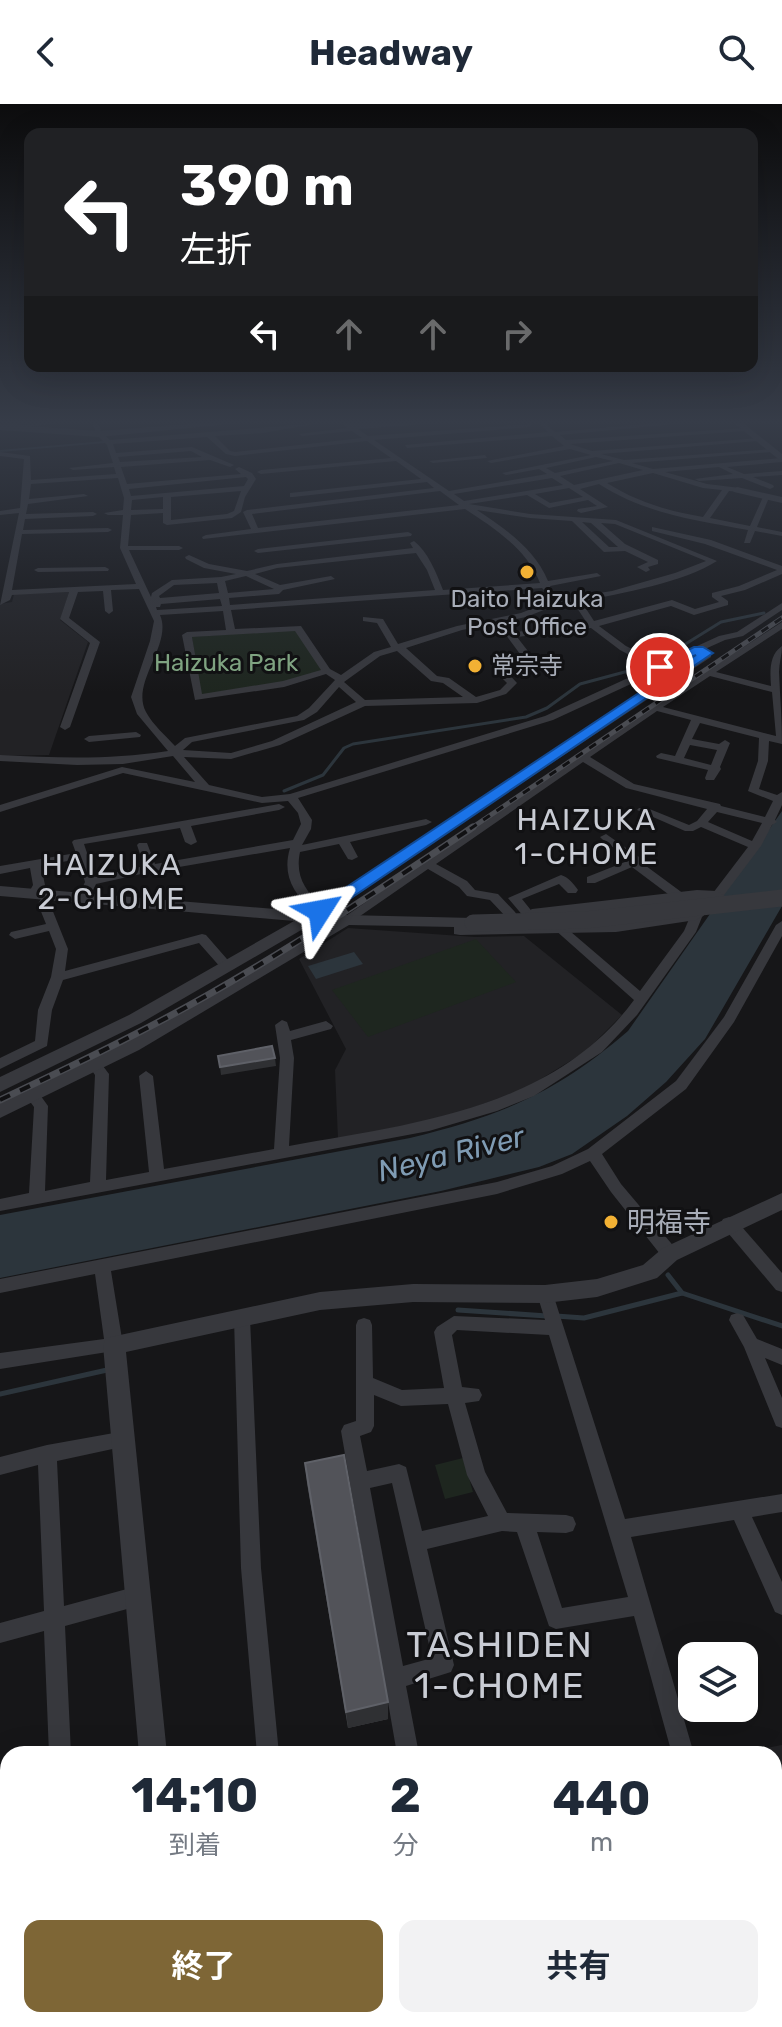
<!DOCTYPE html>
<html lang="ja">
<head>
<meta charset="utf-8">
<style>
  :root { --surface:#fff; --page:#f2f2f3; --text:#1f2937; --muted:#747a83; --accent:#7e6636 }
  body { margin:0; font-family:Rubik,"Noto Sans JP",sans-serif; background:var(--page); color:var(--text); height:100vh; display:flex; flex-direction:column; font-size:30px; white-space:nowrap }
  * { box-sizing:border-box; margin:0 }
  p { font-size:26px; color:var(--muted) }
  .icon { flex:none; width:44px; height:44px; fill:none; stroke:currentColor; stroke-width:2; stroke-linecap:round; stroke-linejoin:round }
  .map { position:relative; flex:1; overflow:hidden }
  .details { position:absolute; left:0px; top:1642px; width:782px; height:282px; display:flex; flex-direction:column; background:var(--surface); border-radius:24px 24px 0 0; box-shadow:0 8px 32px #0002 }
  .details>* { flex:none }
  .hud { position:absolute; left:24px; top:24px; width:734px; height:244px; border-radius:16px; box-shadow:0 8px 32px #0002; background:#202124; color:#fff; overflow:hidden }
  .tools { position:absolute; left:678px; top:1538px; display:grid; gap:16px }
  .tools a { display:grid; place-items:center; width:80px; height:80px; border-radius:16px; background:var(--surface); box-shadow:0 8px 32px #0002; font-size:40px }
  .pin { position:absolute; display:grid; place-items:center; width:68px; height:68px; color:#fff; margin:-34px; border:4px solid #fff; border-radius:50%; box-shadow:0 2px 8px #0007 }
  .me { position:absolute; width:88px; margin:-44px; rotate:56deg; stroke-linejoin:round; filter:drop-shadow(0 0 6px #0008) }
  .turn { display:flex; align-items:center; gap:28px; height:168px; padding:0 24px; font-size:36px }
  .turn .icon { width:104px; height:104px; stroke-width:2.5 }
  .turn b { display:block; font-size:56px; line-height:68px }
  .lanes { display:flex; align-items:center; height:76px; padding:0 24px; background:#0003; justify-content:center; gap:40px; direction:ltr }
  .lanes .off { opacity:.35 }
  .eta { display:flex; justify-content:space-evenly; align-items:center; height:136px; text-align:center }
  .eta b { font-size:48px; font-weight:700; line-height:56px }
  .action { display:flex; gap:16px; margin-top:auto; padding:16px 24px }
  .action a { flex:1; height:92px; border-radius:16px; background:var(--accent); color:#fff; font-size:32px; font-weight:700; line-height:92px; text-align:center }
  .action a+a { background:var(--page); color:var(--text) }
  header { display:flex; justify-content:space-between; align-items:center; height:104px; padding:0 24px; background:var(--surface); font-size:36px; font-weight:700 }
  .map>svg:first-child { display:block }
</style>
</head>
<body>
<header><svg class="icon" aria-label="back" viewBox="0 0 24 24"><path d="M15 5l-7 7 7 7"/></svg>Headway<svg class="icon" aria-label="search" viewBox="0 0 24 24"><circle cx="10" cy="10" r="6"/><path d="M15 15l6 6"/></svg></header>
<div class="map">
<svg width="782" height="1923" viewBox="0 0 782 1923">
  <rect width="100%" height="100%" fill="#161618"/>
  <g fill="#222225">
    <polygon points="69,488 60,516 88,538 49,651 0,652 0,500 12,498 14,490"/>
    <polygon points="348,824 475,833 524,832 622,911 585,948 526,984 450,1012 338,1035 335,966 346,945 299,855"/>
    <polygon points="782,1641 782,1923 620,1923 618,1916 774,1916 774,1650 734,1650"/>
  </g>
  <g fill="#1e261f">
    <polygon points="296,525 324,566 282,579 200,592 192,533"/>
    <polygon points="476,835 516,878 368,933 332,886"/>
    <polygon points="463,1354 473,1388 445,1395 435,1361"/>
    <polygon points="782,1735 782,1923 679,1923 677,1916 774,1916 774,1737"/>
  </g>
  <g fill="#2c353c">
    <path d="M 782,707 L 782,802 L 705,935 L 666,978 L 627,1012 L 572,1050 L 539,1063 L 441,1087 L 0,1174 L 0,1111 L 410,1034 C 502,1011 555,990 628,927 Z"/>
    <polygon points="354,848 363,860 316,875 308,862"/>
  </g>
  <g fill="none" stroke-linecap="round" stroke-linejoin="round">
    <g stroke="#2c353c" stroke-width="2">
      <polyline points="20,322 56,319"/>
      <polyline points="0,347 105,338"/>
    </g>
    <g stroke="#2c353c" stroke-width="3">
      <polyline points="658,557 721,518 764,509"/>
      <polyline points="284,687 323,671 344,644 353,640 526,613 547,604 580,580 647,562"/>
    </g>
    <g stroke="#2c353c" stroke-width="5">
      <polyline points="668,1171 682,1189 782,1222"/>
      <polyline points="458,1206 547,1212"/>
      <polyline points="556,1212 584,1214 682,1189"/>
      <polyline points="0,1290 107,1266"/>
    </g>
    <g fill="#37383d" fill-rule="evenodd">
      <polygon points="13,319 30,319 0,324 0,322"/>
      <path d="M 92,319 L 98,319 L 102,329 L 110,336 L 320,319 L 263,329 L 215,332 L 230,347 L 235,348 L 362,334 L 352,327 L 302,332 L 299,330 L 347,324 L 342,319 L 440,319 L 358,325 L 368,332 L 532,320 L 530,323 L 374,336 L 449,387 L 547,370 L 539,365 L 506,371 L 502,369 L 591,351 L 570,345 L 491,359 L 487,357 L 564,342 L 552,332 L 407,344 L 405,341 L 548,328 L 539,319 L 548,319 L 547,321 L 555,328 L 657,319 L 686,319 L 560,331 L 566,336 L 747,324 L 745,327 L 570,340 L 592,347 L 760,334 L 758,337 L 601,350 L 624,356 L 773,345 L 771,348 L 632,359 L 653,365 L 782,354 L 782,358 L 727,363 L 744,370 L 782,367 L 782,371 L 753,373 L 773,381 L 774,383 L 770,385 L 742,374 L 699,377 L 695,375 L 733,370 L 719,363 L 665,368 L 707,380 L 740,384 L 740,388 L 729,387 L 710,414 L 750,422 L 763,393 L 770,391 L 757,423 L 782,428 L 782,432 L 755,427 L 750,439 L 744,439 L 748,426 C 694,416 646,410 599,380 L 580,385 L 608,403 L 581,409 L 577,407 L 578,405 L 597,402 L 588,396 L 549,404 L 527,391 L 469,400 L 530,410 L 616,416 L 717,457 C 684,478 621,490 581,497 L 594,517 L 672,496 L 695,505 L 719,498 L 712,493 L 712,489 L 739,482 L 777,466 L 705,440 L 652,427 L 652,423 L 711,436 L 782,462 L 782,470 L 745,486 L 721,492 L 728,497 L 728,501 L 694,511 L 671,502 L 599,522 L 626,542 L 660,559 L 719,532 L 737,528 L 782,499 L 782,506 L 743,532 L 725,536 L 705,545 L 711,549 L 711,553 L 318,815 L 310,815 L 308,812 L 313,807 C 293,789 282,771 290,744 L 150,768 L 96,780 L 88,796 L 84,797 L 78,793 L 85,778 L 78,755 L 41,762 L 45,781 L 38,793 L 30,793 L 28,790 L 33,781 L 30,764 L 0,770 L 0,762 L 76,749 L 72,738 L 74,736 L 279,700 L 285,703 L 279,706 L 191,722 L 197,738 L 191,741 L 185,738 L 180,724 L 84,740 L 95,773 L 144,762 L 137,741 L 139,739 L 147,739 L 155,760 L 293,736 L 301,720 L 298,709 L 288,697 L 262,699 L 123,669 L 0,708 L 0,701 L 122,663 L 195,678 L 173,652 L 123,660 L 77,661 L 0,657 L 0,651 C 60,654 108,656 168,647 L 137,610 L 131,593 L 150,537 L 154,517 L 139,485 L 111,486 L 113,507 L 109,510 L 105,507 L 103,487 L 78,488 L 69,514 L 100,538 L 70,623 L 65,626 L 60,623 L 90,539 L 60,515 L 69,488 L 12,491 L 10,496 L 0,501 L 19,409 L 0,411 L 0,407 L 20,404 L 24,355 L 0,352 L 0,348 L 30,352 L 31,376 L 116,370 L 114,363 L 73,366 L 69,364 L 113,359 L 107,341 L 97,331 ZM 207,333 L 226,350 L 235,352 L 367,337 L 391,354 L 261,366 L 257,368 L 261,370 L 396,357 L 421,375 L 290,389 L 290,393 L 293,393 L 427,378 L 434,384 L 247,406 L 243,408 L 251,425 L 206,431 L 202,433 L 203,435 L 465,405 C 494,424 527,445 540,479 L 443,486 C 436,468 428,448 414,437 L 410,439 L 413,444 L 277,460 L 247,467 L 209,460 L 189,451 L 185,453 L 186,455 L 204,464 L 236,470 L 221,473 L 172,476 L 152,489 L 151,493 L 129,446 L 179,446 L 183,444 L 179,442 L 128,442 L 131,411 L 163,409 L 163,419 L 167,421 L 232,414 L 241,408 L 245,393 L 256,375 L 252,369 L 239,363 L 235,365 L 241,370 L 127,380 L 121,363 L 210,356 L 230,363 L 234,361 L 192,343 L 116,349 L 113,340 ZM 191,347 L 202,353 L 120,358 L 118,353 ZM 596,353 L 613,357 L 555,369 L 546,364 ZM 619,359 L 643,366 L 574,381 L 560,372 ZM 653,369 L 703,384 L 722,386 L 703,413 C 668,407 637,398 607,379 ZM 246,373 L 248,375 L 244,382 L 131,392 L 129,385 ZM 118,374 L 124,394 L 123,406 L 104,409 L 108,411 L 123,411 L 120,444 L 136,480 L 12,486 L 22,430 L 108,428 L 112,426 L 108,424 L 23,426 L 25,415 L 93,412 L 97,410 L 93,408 L 26,410 L 28,400 L 88,392 L 84,390 L 29,395 L 31,380 ZM 552,374 L 563,381 L 464,397 L 454,390 ZM 569,384 L 583,393 L 550,399 L 535,390 ZM 241,387 L 234,407 L 227,410 L 171,416 L 171,393 ZM 440,387 L 459,401 L 258,424 L 252,410 ZM 163,393 L 163,405 L 131,406 L 132,396 ZM 477,406 L 530,414 L 572,417 L 604,448 L 625,447 L 648,458 L 637,463 L 646,468 L 650,466 L 648,463 L 658,460 L 658,456 L 625,440 L 601,419 L 615,420 L 706,457 L 675,469 L 612,487 L 554,496 L 521,509 L 457,522 L 398,540 L 383,515 L 363,513 L 363,517 L 377,519 L 391,543 L 374,548 L 341,571 L 330,565 L 301,522 L 235,525 L 231,506 L 542,484 L 548,490 L 552,487 L 550,482 L 601,472 L 597,469 L 548,477 C 535,445 504,424 477,406 ZM 582,418 L 591,419 L 618,443 L 609,443 ZM 416,449 L 427,466 L 435,486 L 230,501 L 229,494 L 279,490 L 283,486 L 335,475 L 331,472 L 280,481 L 255,470 L 277,464 ZM 246,472 L 274,485 L 228,489 L 225,477 ZM 217,479 L 219,489 L 160,494 L 159,492 L 174,481 ZM 220,495 L 222,502 L 157,506 L 156,503 L 160,503 L 161,500 ZM 573,498 L 587,519 L 508,529 L 506,531 L 520,550 L 496,557 L 500,562 L 495,567 L 507,579 L 500,586 L 476,593 L 449,574 L 437,572 L 406,544 L 462,526 L 526,513 L 559,500 ZM 223,507 L 226,526 L 187,528 L 182,531 L 195,596 L 284,583 L 326,570 L 335,576 L 309,604 L 297,612 L 185,634 L 175,642 C 166,632 153,621 146,608 C 130,579 173,540 160,511 ZM 591,524 L 620,546 L 652,563 L 545,612 L 290,690 L 262,693 L 209,681 L 184,653 L 231,655 L 280,641 L 365,602 L 477,599 L 506,590 L 517,579 L 506,567 L 510,563 L 507,558 L 531,551 L 517,533 ZM 295,527 L 321,566 L 283,577 L 202,590 L 192,533 ZM 397,547 L 431,577 L 443,579 L 463,593 L 365,596 L 344,578 L 380,552 ZM 698,549 L 702,551 L 321,802 C 305,786 295,772 300,748 L 339,740 L 348,755 L 352,756 L 358,753 L 350,738 L 426,721 L 432,718 L 426,715 L 302,741 L 311,725 L 312,716 L 298,694 L 553,616 ZM 339,583 L 356,598 L 272,637 L 231,649 L 183,646 L 192,638 L 304,616 L 317,608 Z"/>
      <polygon points="485,351 487,354 433,359 429,357"/>
      <polygon points="408,428 412,430 411,432 258,449 254,447 258,445"/>
      <polygon points="105,463 109,465 108,467 38,468 34,466 38,464"/>
      <path d="M 782,518 L 782,525 L 716,568 L 771,582 C 770,567 769,551 782,542 C 782,551 779,559 779,568 C 780,592 782,616 782,640 L 769,637 L 768,657 L 759,685 L 777,691 L 782,688 L 782,701 L 775,716 L 777,718 L 772,721 L 761,742 L 721,795 L 702,813 L 696,828 L 637,911 L 602,948 L 534,992 L 497,1007 L 429,1027 L 0,1107 L 0,1095 L 29,1089 L 34,1003 L 26,992 L 28,988 L 38,988 L 48,1002 L 45,1087 L 90,1078 L 95,971 L 88,961 L 95,956 L 100,958 L 109,970 L 106,1076 L 149,1068 L 139,972 L 146,967 L 153,972 L 164,1065 L 274,1045 L 280,954 L 275,921 L 282,916 L 287,918 L 290,927 L 326,917 L 333,922 L 331,925 L 291,936 L 294,954 L 289,1042 C 412,1020 554,1005 634,896 L 554,825 L 560,821 L 564,822 L 640,887 L 684,827 L 692,808 L 713,789 L 748,743 L 701,723 L 693,727 L 685,727 L 637,706 L 639,704 L 647,704 L 689,721 L 697,717 L 707,705 L 626,684 L 583,658 L 436,760 L 467,777 L 475,786 L 498,790 L 515,808 L 517,811 L 515,814 L 507,814 L 490,796 L 467,792 L 459,783 L 428,765 L 350,819 L 346,820 L 340,816 L 578,651 ZM 710,572 L 772,588 L 776,632 L 663,603 ZM 657,607 L 691,616 L 675,652 L 661,649 L 656,652 L 657,654 L 708,666 L 705,674 L 706,676 L 714,676 L 721,665 L 720,663 L 730,639 L 725,636 L 719,640 L 692,635 L 700,619 L 759,634 L 758,657 L 748,687 L 773,697 L 765,713 L 721,702 L 720,700 L 634,680 L 590,653 ZM 690,641 L 717,646 L 711,661 L 684,654 ZM 717,708 L 762,719 L 752,737 L 708,718 Z"/>
      <polygon points="136,628 141,631 140,633 89,638 84,635 89,632"/>
      <polygon points="606,730 642,755 642,759 684,790 686,793 684,796 676,796 632,763 595,779 587,779 587,773 630,756 602,735 600,733"/>
      <path d="M 561,771 C 568,773 574,780 578,786 L 576,789 L 568,789 L 559,780 L 522,795 L 534,810 L 532,813 L 524,813 L 508,794 Z"/>
      <polygon points="49,787 55,791 50,800 68,845 65,867 202,830 206,831 233,862 232,865 222,865 199,839 63,876 52,906 47,942 0,965 0,954 35,937 38,906 51,873 56,845 49,827 15,835 9,831 11,828 46,820 38,800 45,788"/>
      <polygon points="782,817 782,832 734,918 686,985 602,1050 621,1080 676,1145 678,1150 676,1155 670,1157 664,1155 611,1088 590,1057 562,1070 497,1090 111,1167 123,1241 120,1246 0,1265 0,1249 104,1235 95,1170 0,1189 0,1175 497,1078 552,1062 588,1045 676,977 724,913 776,821"/>
      <polygon points="729,1113 735,1115 782,1169 782,1188 776,1186 723,1123 721,1119 723,1115"/>
      <path d="M 545,1183 L 551,1185 L 553,1190 L 625,1415 L 782,1390 L 782,1408 L 752,1413 L 782,1478 L 782,1511 L 775,1508 L 734,1416 L 631,1433 L 694,1650 L 672,1650 L 634,1512 L 556,1525 L 549,1522 L 517,1428 L 502,1427 L 427,1445 L 454,1561 L 451,1568 L 406,1582 L 419,1650 L 397,1650 L 341,1327 L 344,1321 L 356,1317 L 356,1221 L 358,1216 L 364,1214 L 370,1216 L 372,1221 L 373,1274 L 402,1286 L 444,1284 L 434,1228 L 437,1223 L 454,1212 L 545,1216 L 537,1190 L 539,1185 ZM 457,1226 L 549,1231 L 628,1493 L 562,1504 L 537,1428 L 566,1429 L 573,1427 L 576,1420 L 573,1413 L 566,1411 L 507,1409 L 485,1368 L 465,1299 L 479,1297 L 482,1291 L 479,1285 L 462,1283 L 452,1231 ZM 374,1291 L 401,1302 L 448,1300 L 467,1371 L 488,1412 L 422,1427 L 406,1363 L 399,1360 L 367,1367 L 360,1332 L 371,1328 L 374,1322 ZM 392,1379 L 432,1554 L 403,1562 L 370,1384 Z"/>
      <polygon points="242,1207 248,1209 250,1214 261,1464 279,1650 257,1650 241,1464 234,1214 236,1209"/>
      <polygon points="737,1209 743,1211 757,1235 782,1245 782,1261 765,1254 782,1294 782,1324 776,1322 744,1243 729,1216 731,1211"/>
      <polygon points="125,1327 131,1329 134,1335 131,1341 57,1357 64,1502 138,1482 145,1485 148,1492 145,1499 138,1502 65,1522 71,1650 49,1650 44,1527 0,1539 0,1519 44,1507 38,1361 0,1371 0,1353 47,1341"/>
      <polygon points="8,1814 8,1838 0,1839 0,1815"/>
      <polygon points="573,1916 597,1916 600,1923 574,1923"/>
    </g>
    <g fill="#37383d" fill-rule="evenodd">
      <polygon points="201,319 239,319 99,333 0,326 0,320 99,327"/>
      <polygon points="734,319 743,319 782,350 782,358"/>
      <polygon points="737,383 782,393 782,399 734,388 732,386"/>
      <path d="M 0,782 L 346,811 L 473,814 L 479,815 L 480,821 L 616,818 L 696,806 L 704,811 L 696,816 L 616,828 L 460,831 L 454,830 L 454,823 L 349,821 L 139,946 L 0,1014 L 0,999 C 114,948 222,885 329,819 L 315,818 L 141,919 L 0,988 L 0,973 L 129,911 L 294,817 L 0,792 Z"/>
      <polygon points="697,786 717,787 725,792 717,797 697,796 532,815 524,810 532,805"/>
      <polygon points="782,1089 782,1106 677,1156 657,1174 597,1193 545,1199 413,1198 320,1206 126,1248 167,1650 139,1650 103,1241 106,1234 320,1188 413,1180 545,1181 597,1175 643,1161 663,1144"/>
      <rect x="158" y="1916" width="32" height="7"/>
    </g>
    <g stroke="#4a4c52" stroke-width="5">
      <polyline id="rail-far1" points="470,725 782,514"/>
    </g>
    <g stroke="#4a4c52" stroke-width="7">
      <path id="rail" d="M 0,996 C 70,963 139,930 206,892 C 298,840 386,781 473,723"/>
    </g>
    <use href="#rail-far1" stroke="#111113" stroke-width="3" stroke-dasharray="8" stroke-linecap="butt"/>
    <use href="#rail" stroke="#111113" stroke-width="4" stroke-dasharray="11" stroke-linecap="butt"/>
    <polyline stroke="#37383d" stroke-width="17" points="473,819 586,816 782,794"/>
  </g>
  <polygon fill="#47494d" points="305,1359 388,1615 348,1624 307,1379"/>
  <g fill="#2f3033">
    <polygon points="275,954 276,962 221,971 220,963"/>
    <polygon points="388,1598 388,1615 348,1624 346,1608"/>
  </g>
  <g fill="#525359" stroke="#5f6168" stroke-width="2">
    <polygon points="272,942 275,954 220,963 218,952"/>
    <polygon points="344,1351 388,1598 346,1608 305,1359"/>
  </g>
  <linearGradient id="sky" x2="0" y2="1"><stop stop-color="#0c0c0d"/><stop offset="0.54" stop-color="#363c48"/><stop offset="1" stop-color="#363c48" stop-opacity="0"/></linearGradient>
  <rect width="782" height="588" fill="url(#sky)"/>
  <polygon fill="#1a73e8" stroke="#114b97" stroke-width="2" points="694,543 703,543 713,549 326,811 315,811 315,804 696,551 665,566 654,563"/>
  <g fill="#f2b134" stroke="#111113" stroke-width="3">
    <circle cx="527" cy="468" r="8"/>
    <circle cx="475" cy="562" r="8"/>
    <circle cx="611" cy="1118" r="8"/>
  </g>
  <g text-anchor="middle" stroke-width="6" stroke-linejoin="round" paint-order="stroke">
    <g font-size="24" fill="#a8adb8" stroke="#111113">
      <text x="527" y="503">Daito Haizuka<tspan x="527" dy="28">Post Office</tspan></text>
      <text x="491" y="570" text-anchor="start">常宗寺</text>
    </g>
    <g font-size="24" fill="#7fa381" stroke="#111113">
      <text x="226" y="567">Haizuka Park</text>
    </g>
    <g font-size="28" fill="#a8adb8" stroke="#111113" text-anchor="start">
      <text x="627" y="1128">明福寺</text>
    </g>
    <g font-size="30" letter-spacing="2" fill="#c9ccd4" stroke="#111113">
      <text x="587" y="726">HAIZUKA<tspan x="587" dy="34">1-CHOME</tspan></text>
      <text x="112" y="771">HAIZUKA<tspan x="112" dy="34">2-CHOME</tspan></text>
    </g>
    <g font-size="30" font-style="italic" fill="#7f9bb3" stroke="#111113">
      <text transform="translate(451 1050) rotate(-14)" y="10">Neya River</text>
    </g>
    <g font-size="36" letter-spacing="2" fill="#c9ccd4" stroke="#111113">
      <text x="500" y="1553">TASHIDEN<tspan x="500" dy="41">1-CHOME</tspan></text>
    </g>
  </g>
</svg>
<div class="tools">
<a><svg class="icon" aria-label="layers" viewBox="0 0 24 24"><path d="M12 4l9 5-9 5-9-5zM3 14l9 5 9-5"/></svg></a>
</div>
<div class="pin" style="left:660px;top:563px;background:#d93025"><svg class="icon" aria-label="arrive" viewBox="0 0 24 24"><path d="M6 21V4h12l-3 4 3 4H6"/></svg></div>
<svg class="me" style="left:320px;top:807px" viewBox="-20 -20 40 40"><path d="M0-17L14 15 0 8-14 15z" fill="#1a73e8" stroke="#fff" stroke-width="4"/></svg>
<div class="hud">
<div class="turn"><svg class="icon" aria-label="left" viewBox="0 0 24 24"><path d="M17 20v-9H6M10 6l-5 5 5 5"/></svg><div><b>390 m</b>左折</div></div>
<div class="lanes"><svg class="icon" aria-label="left" viewBox="0 0 24 24"><path d="M17 20v-9H6M10 6l-5 5 5 5"/></svg><svg class="icon off" aria-label="ahead" viewBox="0 0 24 24"><path d="M12 20V5M6 11l6-6 6 6"/></svg><svg class="icon off" aria-label="ahead" viewBox="0 0 24 24"><path d="M12 20V5M6 11l6-6 6 6"/></svg><svg class="icon off" aria-label="right" viewBox="0 0 24 24"><path d="M7 20v-9h11M14 6l5 5-5 5"/></svg></div>
</div>
<section class="details">
<div class="eta">
<div><b>14:10</b><p>到着</p></div>
<div><b>2</b><p>分</p></div>
<div><b>440</b><p>m</p></div>
</div>
<div class="action"><a>終了</a><a>共有</a></div>
</section>
</div>
</body>
</html>
